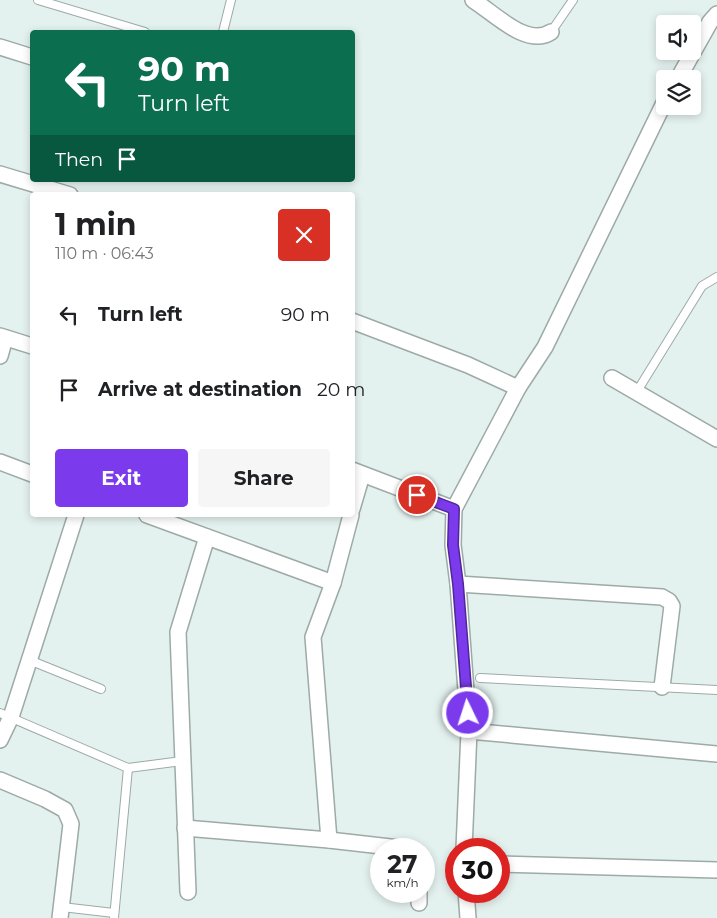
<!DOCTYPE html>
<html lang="en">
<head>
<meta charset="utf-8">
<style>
  :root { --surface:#fff; --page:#f6f6f6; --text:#202124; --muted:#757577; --accent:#7c3aed }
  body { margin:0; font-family:Montserrat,sans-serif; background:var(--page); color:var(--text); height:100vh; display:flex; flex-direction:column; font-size:19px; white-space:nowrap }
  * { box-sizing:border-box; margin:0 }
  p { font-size:16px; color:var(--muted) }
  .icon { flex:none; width:28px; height:28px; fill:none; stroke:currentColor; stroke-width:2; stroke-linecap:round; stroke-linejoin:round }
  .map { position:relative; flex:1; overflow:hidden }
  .panel { position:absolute; left:30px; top:192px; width:325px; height:325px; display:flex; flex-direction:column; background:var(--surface); border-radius:5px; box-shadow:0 2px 8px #0003 }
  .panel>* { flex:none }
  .top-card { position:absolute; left:30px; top:30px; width:325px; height:152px; border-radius:5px; box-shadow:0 2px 8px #0003; background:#0b6e4f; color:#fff; overflow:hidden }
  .fabs { position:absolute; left:656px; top:15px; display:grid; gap:10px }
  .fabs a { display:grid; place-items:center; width:45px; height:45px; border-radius:5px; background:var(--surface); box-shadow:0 2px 8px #0003; font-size:25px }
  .speed { position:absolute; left:370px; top:838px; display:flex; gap:10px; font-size:25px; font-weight:700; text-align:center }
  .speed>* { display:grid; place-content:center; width:65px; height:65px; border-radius:50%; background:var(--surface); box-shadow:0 2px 8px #0003; line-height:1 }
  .speed small { font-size:12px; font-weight:400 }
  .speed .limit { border:8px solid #d22; background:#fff; color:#111 }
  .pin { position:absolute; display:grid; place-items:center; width:42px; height:42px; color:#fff; margin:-21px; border:2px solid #fff; border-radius:50%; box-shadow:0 1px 5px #0007 }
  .me { position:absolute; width:55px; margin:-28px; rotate:356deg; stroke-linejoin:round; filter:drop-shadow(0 0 4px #0008) }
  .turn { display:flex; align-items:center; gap:18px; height:105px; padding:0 25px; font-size:22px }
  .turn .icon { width:65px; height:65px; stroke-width:2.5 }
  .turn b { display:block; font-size:35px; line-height:42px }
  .then { display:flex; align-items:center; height:48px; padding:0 25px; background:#0003; gap:10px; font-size:19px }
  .round { display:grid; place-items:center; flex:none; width:52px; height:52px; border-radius:5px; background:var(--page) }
  .head { display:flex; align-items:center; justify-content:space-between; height:85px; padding:0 25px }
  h1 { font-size:30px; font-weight:700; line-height:38px }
  .cta { display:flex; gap:10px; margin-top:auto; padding:10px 25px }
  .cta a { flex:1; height:58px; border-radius:5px; background:var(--accent); color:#fff; font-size:20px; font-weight:700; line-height:58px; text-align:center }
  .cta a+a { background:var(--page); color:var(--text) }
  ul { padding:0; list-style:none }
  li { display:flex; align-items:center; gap:15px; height:75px; padding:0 25px }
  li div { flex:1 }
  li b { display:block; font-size:19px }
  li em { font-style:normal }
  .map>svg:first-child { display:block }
</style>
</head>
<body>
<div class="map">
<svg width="717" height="918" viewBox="0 0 717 918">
  <rect width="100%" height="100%" fill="#e4f2ef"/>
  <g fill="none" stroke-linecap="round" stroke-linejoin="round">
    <g stroke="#9daaa7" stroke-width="10">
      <g id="lane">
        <polyline points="38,0 145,32"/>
        <polyline points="223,32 231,0"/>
        <polyline points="551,32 573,0"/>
        <polyline points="636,393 702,286 717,277"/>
        <polyline points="29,660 101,689"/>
        <polyline points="480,678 717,690"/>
        <polyline points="0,713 128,768 182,761"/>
        <polyline points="62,907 114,913"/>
        <polyline points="114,918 128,768"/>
      </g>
    </g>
    <g stroke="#9daaa7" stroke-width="18">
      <g id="street">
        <path d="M 473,0 C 494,13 527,48 551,32"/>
        <polyline points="0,47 32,57"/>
        <polyline points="678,79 710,22 717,14"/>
        <polyline points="0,174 70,195"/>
        <polyline points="352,321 468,365 518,388"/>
        <polyline points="0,336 32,346"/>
        <polyline points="0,356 5,338"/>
        <polyline points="612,378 717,439"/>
        <polyline points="0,462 32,474"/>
        <polyline points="352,470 454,509"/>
        <polyline points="352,509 362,475"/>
        <polyline points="147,515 333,583"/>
        <polyline points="458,584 662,597 669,601 672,606 662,687"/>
        <polyline points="469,731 717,754"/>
        <polyline points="0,740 11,717 76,515"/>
        <polyline points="0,780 45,799 65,810 71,824 60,918"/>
        <polyline points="185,828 329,840 408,849"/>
        <polyline points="329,840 313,637 333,583 351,515"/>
        <polyline points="464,849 469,731 458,584 453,545 454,509 518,388 545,347 665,101"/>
        <polyline points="499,864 717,870"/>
        <polyline points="466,891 468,918"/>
        <polyline points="188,892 178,632 207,537"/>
        <polyline points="419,903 419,891"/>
      </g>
    </g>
    <use href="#lane" stroke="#fff" stroke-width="8"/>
    <use href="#street" stroke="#fff" stroke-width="15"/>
  </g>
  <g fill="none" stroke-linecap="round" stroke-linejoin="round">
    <g stroke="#51269a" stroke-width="12">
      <polyline id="route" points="417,495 454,509 453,545 458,584 468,713"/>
    </g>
    <use href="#route" stroke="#7c3aed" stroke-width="9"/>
  </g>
</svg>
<div class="fabs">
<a><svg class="icon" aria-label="sound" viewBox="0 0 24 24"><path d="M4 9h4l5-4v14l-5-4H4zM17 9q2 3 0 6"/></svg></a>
<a><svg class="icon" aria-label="layers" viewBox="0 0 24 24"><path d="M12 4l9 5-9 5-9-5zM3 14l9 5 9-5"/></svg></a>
</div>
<div class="speed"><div>27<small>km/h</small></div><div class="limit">30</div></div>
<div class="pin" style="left:417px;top:495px;background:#d93025"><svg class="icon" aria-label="arrive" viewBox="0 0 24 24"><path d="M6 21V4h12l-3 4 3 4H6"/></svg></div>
<svg class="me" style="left:468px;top:713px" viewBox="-20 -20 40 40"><circle r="17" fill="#7c3aed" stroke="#fff" stroke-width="3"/><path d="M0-11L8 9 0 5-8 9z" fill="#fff"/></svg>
<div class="top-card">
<div class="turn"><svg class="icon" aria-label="left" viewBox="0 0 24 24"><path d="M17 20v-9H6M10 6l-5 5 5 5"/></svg><div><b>90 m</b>Turn left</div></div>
<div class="then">Then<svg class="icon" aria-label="arrive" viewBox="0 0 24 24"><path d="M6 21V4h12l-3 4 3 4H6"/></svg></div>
</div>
<section class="panel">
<div class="head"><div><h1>1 min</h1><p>110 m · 06:43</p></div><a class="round" style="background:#d93025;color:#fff"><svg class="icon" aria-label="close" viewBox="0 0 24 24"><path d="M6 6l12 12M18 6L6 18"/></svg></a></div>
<ul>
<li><svg class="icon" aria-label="left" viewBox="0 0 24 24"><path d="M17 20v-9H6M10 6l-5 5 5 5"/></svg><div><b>Turn left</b></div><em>90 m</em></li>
<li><svg class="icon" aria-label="arrive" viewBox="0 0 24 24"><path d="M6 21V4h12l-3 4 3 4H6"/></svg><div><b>Arrive at destination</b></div><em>20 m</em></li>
</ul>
<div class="cta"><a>Exit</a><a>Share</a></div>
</section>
</div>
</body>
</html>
